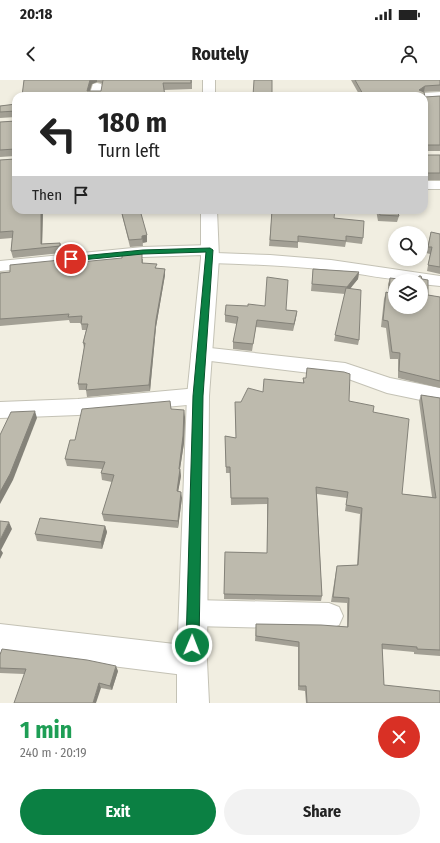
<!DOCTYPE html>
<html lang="en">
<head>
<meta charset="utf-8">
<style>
  :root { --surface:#fff; --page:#f2f2f2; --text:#222; --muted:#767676; --accent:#0b8043 }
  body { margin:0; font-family:"Fira Sans Condensed",sans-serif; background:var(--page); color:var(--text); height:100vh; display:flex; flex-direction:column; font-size:15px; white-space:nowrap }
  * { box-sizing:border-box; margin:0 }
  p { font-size:13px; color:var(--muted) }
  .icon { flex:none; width:22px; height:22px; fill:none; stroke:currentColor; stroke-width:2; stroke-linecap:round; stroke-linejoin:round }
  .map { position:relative; height:623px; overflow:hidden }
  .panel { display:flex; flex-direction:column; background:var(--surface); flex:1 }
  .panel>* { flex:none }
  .banner { position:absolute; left:12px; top:12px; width:416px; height:122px; border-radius:12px; box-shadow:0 2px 6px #0003; background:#fff; color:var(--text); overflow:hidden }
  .buttons { position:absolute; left:388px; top:146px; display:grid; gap:8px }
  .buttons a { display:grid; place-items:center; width:40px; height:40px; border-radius:50%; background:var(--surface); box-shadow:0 2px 6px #0003; font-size:20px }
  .pin { position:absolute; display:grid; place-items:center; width:34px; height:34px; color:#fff; margin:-17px; border:2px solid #fff; border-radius:50%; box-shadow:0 1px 4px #0007 }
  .me { position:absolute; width:44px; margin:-22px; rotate:1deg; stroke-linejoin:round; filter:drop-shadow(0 0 3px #0008) }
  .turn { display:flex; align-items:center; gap:14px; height:84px; padding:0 20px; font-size:18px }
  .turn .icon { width:52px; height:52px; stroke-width:2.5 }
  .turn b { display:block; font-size:28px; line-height:34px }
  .then { display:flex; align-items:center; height:38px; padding:0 20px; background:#0003; gap:8px; font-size:15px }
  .round { display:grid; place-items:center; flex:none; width:42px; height:42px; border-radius:21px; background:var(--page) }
  .head { display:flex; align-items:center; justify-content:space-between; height:68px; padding:0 20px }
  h1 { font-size:24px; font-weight:700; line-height:30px; color:#1e9e55 }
  .cta { display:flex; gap:8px; margin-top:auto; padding:8px 20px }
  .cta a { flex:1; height:46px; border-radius:24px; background:var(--accent); color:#fff; font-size:16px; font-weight:700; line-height:46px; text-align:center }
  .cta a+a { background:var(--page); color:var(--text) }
  .status { display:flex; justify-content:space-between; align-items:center; height:28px; padding:0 20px; background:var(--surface); direction:ltr }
  .status svg { height:11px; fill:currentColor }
  header { display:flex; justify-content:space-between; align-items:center; height:52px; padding:0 20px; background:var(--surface); font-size:18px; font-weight:700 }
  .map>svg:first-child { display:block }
</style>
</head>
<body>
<div class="status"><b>20:18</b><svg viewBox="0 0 49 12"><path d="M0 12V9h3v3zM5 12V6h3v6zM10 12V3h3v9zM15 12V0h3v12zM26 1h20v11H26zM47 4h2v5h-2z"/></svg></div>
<header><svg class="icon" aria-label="back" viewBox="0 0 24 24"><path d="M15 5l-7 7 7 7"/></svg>Routely<svg class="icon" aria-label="person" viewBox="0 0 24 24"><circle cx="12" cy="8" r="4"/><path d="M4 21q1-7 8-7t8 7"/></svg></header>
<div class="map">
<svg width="440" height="623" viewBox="0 0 440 623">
  <rect width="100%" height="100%" fill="#f1eee1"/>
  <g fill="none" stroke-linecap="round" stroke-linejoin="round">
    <g stroke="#c4c2b5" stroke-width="2">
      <g id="minor">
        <polygon points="97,3 101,4 103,7 101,16 89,16 93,4"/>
        <polygon points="440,12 440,20 424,21 424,16 419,16 424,13"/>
        <rect x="424" y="101" width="16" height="8"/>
        <path d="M 210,165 L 216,166 L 218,170 L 216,173 L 270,175 L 331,180 L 440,196 L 440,206 L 421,204 L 421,201 C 390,201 360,193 330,190 C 290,186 250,184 210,183 L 204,182 L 201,178 L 203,175 L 143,177 L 0,191 L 0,181 L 143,167 Z"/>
        <polygon points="201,267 345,283 390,298 440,308 440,324 387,313 343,297 194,279 191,274 194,269"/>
        <polygon points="198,308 205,311 209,316 205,321 198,324 78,335 0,338 0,322 78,319"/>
        <polygon points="193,520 329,523 339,527 343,536 339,545 329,549 193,546 183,542 179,533 183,524"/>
        <polygon points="0,544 192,566 202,571 207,581 202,591 192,596 0,572"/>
      </g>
    </g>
    <g stroke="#c4c2b5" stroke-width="2">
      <g id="tertiary">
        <rect x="203" y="0" width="12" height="16"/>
        <polygon points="201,130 217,130 219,178 209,316 207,581 209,623 177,623 177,581 187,316 201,178"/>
      </g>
    </g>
    <use href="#minor" fill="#fff" fill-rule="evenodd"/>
    <use href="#tertiary" fill="#fff" fill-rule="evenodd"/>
  </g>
  <g fill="#a3a095" fill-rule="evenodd">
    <path d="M 24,0 L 192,0 L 192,9 L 164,10 L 22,16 ZM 97,2 L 101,3 L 103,4 L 101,11 L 90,11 L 92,4 Z"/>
    <polygon points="351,0 440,0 440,11 423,12 425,17 440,16 440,71 424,71 424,75 440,75 440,100 424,100 424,16 360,16"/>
    <polygon points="16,24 43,130 42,164 60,163 62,170 61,173 13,178 11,171 12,158 0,159 0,80 15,79 15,76 0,77 0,42 16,41 16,37 0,38 0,26"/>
    <polygon points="121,130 147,155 147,162 142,163 143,166 130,167 123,139"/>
    <polygon points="272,130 299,132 334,138 363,158 362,164 346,162 345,167 298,162 298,168 269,166"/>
    <polygon points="376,130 397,130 399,136 397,142 378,141"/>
    <polygon points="431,152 440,154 440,194 427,191 430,174 426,173"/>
    <polygon points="143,179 143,183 157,188 165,189 165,195 156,247 150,311 87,317 86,310 79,310 78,304 84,268 83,263 86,250 82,250 81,243 70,243 69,240 0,246 0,193 10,192 60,180 61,184"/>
    <polygon points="313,189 359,192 358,199 349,209 359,260 358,265 334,261 345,214 311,211"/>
    <polygon points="419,196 422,199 428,215 440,217 440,308 398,298 398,279 390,279 386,248 381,247 384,219 386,212 388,213 388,204 390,198 421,227 421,201 417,201"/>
    <polygon points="286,230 297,231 293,251 256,247 252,271 233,269 233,262 237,244 225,242 225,235"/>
    <polygon points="303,298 349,321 373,332 402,414 432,417 419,321 421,315 440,318 440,576 414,574 414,572 382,569 384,605 440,623 306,623 305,611 298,610 298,567 255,561 256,544 347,547 347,523 331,522 336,491 337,486 357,485 360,434 345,431 347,418 317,414 322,516 321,521 224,519 225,472 267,473 267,424 231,425 230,393 226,393 225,356 236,358 235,322 241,322 263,312 303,303"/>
    <polygon points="171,329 185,337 184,363 180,389 181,396 178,411 182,418 178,448 104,441 102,434 112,402 102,400 101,393 102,389 67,386 65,379 75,360"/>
    <polygon points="105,446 107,452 102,469 37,461 35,454"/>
    <polygon points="0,575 118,591 112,610 24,594 0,593"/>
  </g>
  <g fill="#848279">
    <polygon points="90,0 97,0 97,2 92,4 88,16 87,11"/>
    <polygon points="425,6 424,12 418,16 419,10"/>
    <polygon points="41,130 43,130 42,168 41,164"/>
    <polygon points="147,155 147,162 142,163 143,166 142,156"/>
    <polygon points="60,163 62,170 61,173 60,166"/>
    <polygon points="165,189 165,195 156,247 150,311 149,305 156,240"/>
    <polygon points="359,192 358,199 346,214 347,207"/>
    <polygon points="297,231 296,238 293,251 294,244"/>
    <polygon points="184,330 185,337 184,363 179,395 180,389 181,396 177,418 177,411"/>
    <polygon points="35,331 37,338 13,400 0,424 0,412"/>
    <polygon points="181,412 182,418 178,448 178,441"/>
    <polygon points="9,442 12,449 1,470 3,473 0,479 0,460"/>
    <polygon points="105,446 107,452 102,469 101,462"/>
    <polygon points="116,586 118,591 112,610 110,606"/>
    <polygon points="99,603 101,608 96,623 93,623"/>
  </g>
  <g fill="#bdbaad" stroke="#848279">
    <polygon points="24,0 90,0 87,11 101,11 103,0 191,0 191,3 163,3 165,16 22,16"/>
    <polygon points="254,0 272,0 272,16 253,16"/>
    <polygon points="355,0 440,0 440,5 425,6 419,10 424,12 425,17 440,16 440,65 424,65 424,75 440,75 440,93 426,93 424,97 424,16 364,16"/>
    <polygon points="16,24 16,130 41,130 41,164 60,163 60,166 11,171 13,151 0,152 0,80 15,79 15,69 0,70 0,42 16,41 16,31 0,32 0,26"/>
    <polygon points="121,130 140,130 147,155 142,156 142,159 129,160"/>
    <polygon points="272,130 299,130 299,132 301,130 335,130 334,138 364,141 363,158 346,156 346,161 298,156 298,162 270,160"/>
    <polygon points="378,130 397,130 399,136 380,135"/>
    <polygon points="431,152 440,154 440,187 428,185 432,167 428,167"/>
    <polygon points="142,172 142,183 157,184 155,188 165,189 156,240 149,305 86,310 87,304 78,304 85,263 83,263 88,244 81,244 82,236 68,237 69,234 0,239 0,193 10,192 10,185 60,180 60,184 122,178 122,174"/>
    <polygon points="313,189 359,192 347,207 312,204"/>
    <polygon points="419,196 421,196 422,199 428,200 428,215 440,217 440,301 399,291 400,273 392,272 388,241 383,240 386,212 389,213 390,198 414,201 395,201 395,227 421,227 421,201 418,201"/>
    <polygon points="267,197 288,200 286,230 297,231 294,244 257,240 253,264 233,262 238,237 225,235 226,225 248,226 248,224 265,226"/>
    <polygon points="346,208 361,210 359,260 335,255"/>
    <polygon points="307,288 344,292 350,294 349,321 374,326 373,332 409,339 402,414 436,418 421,315 440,318 440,570 417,569 417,567 382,564 384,605 440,611 440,623 307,623 306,606 299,606 299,562 256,556 256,544 321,545 348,547 349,518 333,517 337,486 358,485 362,428 346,425 348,412 316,407 322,516 224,514 225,472 267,473 268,418 231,418 230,387 226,387 225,356 236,358 235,322 241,322 248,308 263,312 264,299 304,303 303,298 306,298"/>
    <polygon points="170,321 171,329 184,330 183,356 179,389 180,389 177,411 181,412 178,441 102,434 114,395 101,393 105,382 65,379 70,360 75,360 82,329"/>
    <polygon points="35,331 10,394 0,412 0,355 11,332"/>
    <polygon points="40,438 105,446 101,462 35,454"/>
    <polygon points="0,441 9,442 0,460"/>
    <polygon points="2,569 87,580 116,586 110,606 99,603 93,623 14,623 26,589 0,588 0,575"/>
  </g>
  <polygon fill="#0b8043" stroke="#07532c" points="210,168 213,170 203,316 199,565 197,569 192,571 188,569 186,565 193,316 206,172 143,174 71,181 68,179 71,177 143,170"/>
</svg>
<div class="buttons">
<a><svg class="icon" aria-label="search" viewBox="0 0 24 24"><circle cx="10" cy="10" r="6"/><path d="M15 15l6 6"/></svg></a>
<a><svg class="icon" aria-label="layers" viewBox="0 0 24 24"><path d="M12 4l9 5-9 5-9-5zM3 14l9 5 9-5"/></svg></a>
</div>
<div class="pin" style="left:71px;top:179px;background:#d93025"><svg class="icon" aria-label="arrive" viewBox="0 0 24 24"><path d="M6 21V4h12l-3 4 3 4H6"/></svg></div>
<svg class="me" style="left:192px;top:565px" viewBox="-20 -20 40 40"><circle r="17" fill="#0b8043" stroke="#fff" stroke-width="3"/><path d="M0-11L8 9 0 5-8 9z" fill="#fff"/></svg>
<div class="banner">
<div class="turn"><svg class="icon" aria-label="left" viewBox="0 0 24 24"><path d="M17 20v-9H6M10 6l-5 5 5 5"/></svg><div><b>180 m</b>Turn left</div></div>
<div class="then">Then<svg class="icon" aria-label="arrive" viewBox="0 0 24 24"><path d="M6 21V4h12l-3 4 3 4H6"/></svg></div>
</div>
</div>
<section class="panel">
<div class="head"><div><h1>1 min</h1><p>240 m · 20:19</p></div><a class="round" style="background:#d93025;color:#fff"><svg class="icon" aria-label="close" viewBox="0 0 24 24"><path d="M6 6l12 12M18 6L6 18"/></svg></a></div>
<div class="cta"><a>Exit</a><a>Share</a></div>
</section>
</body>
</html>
